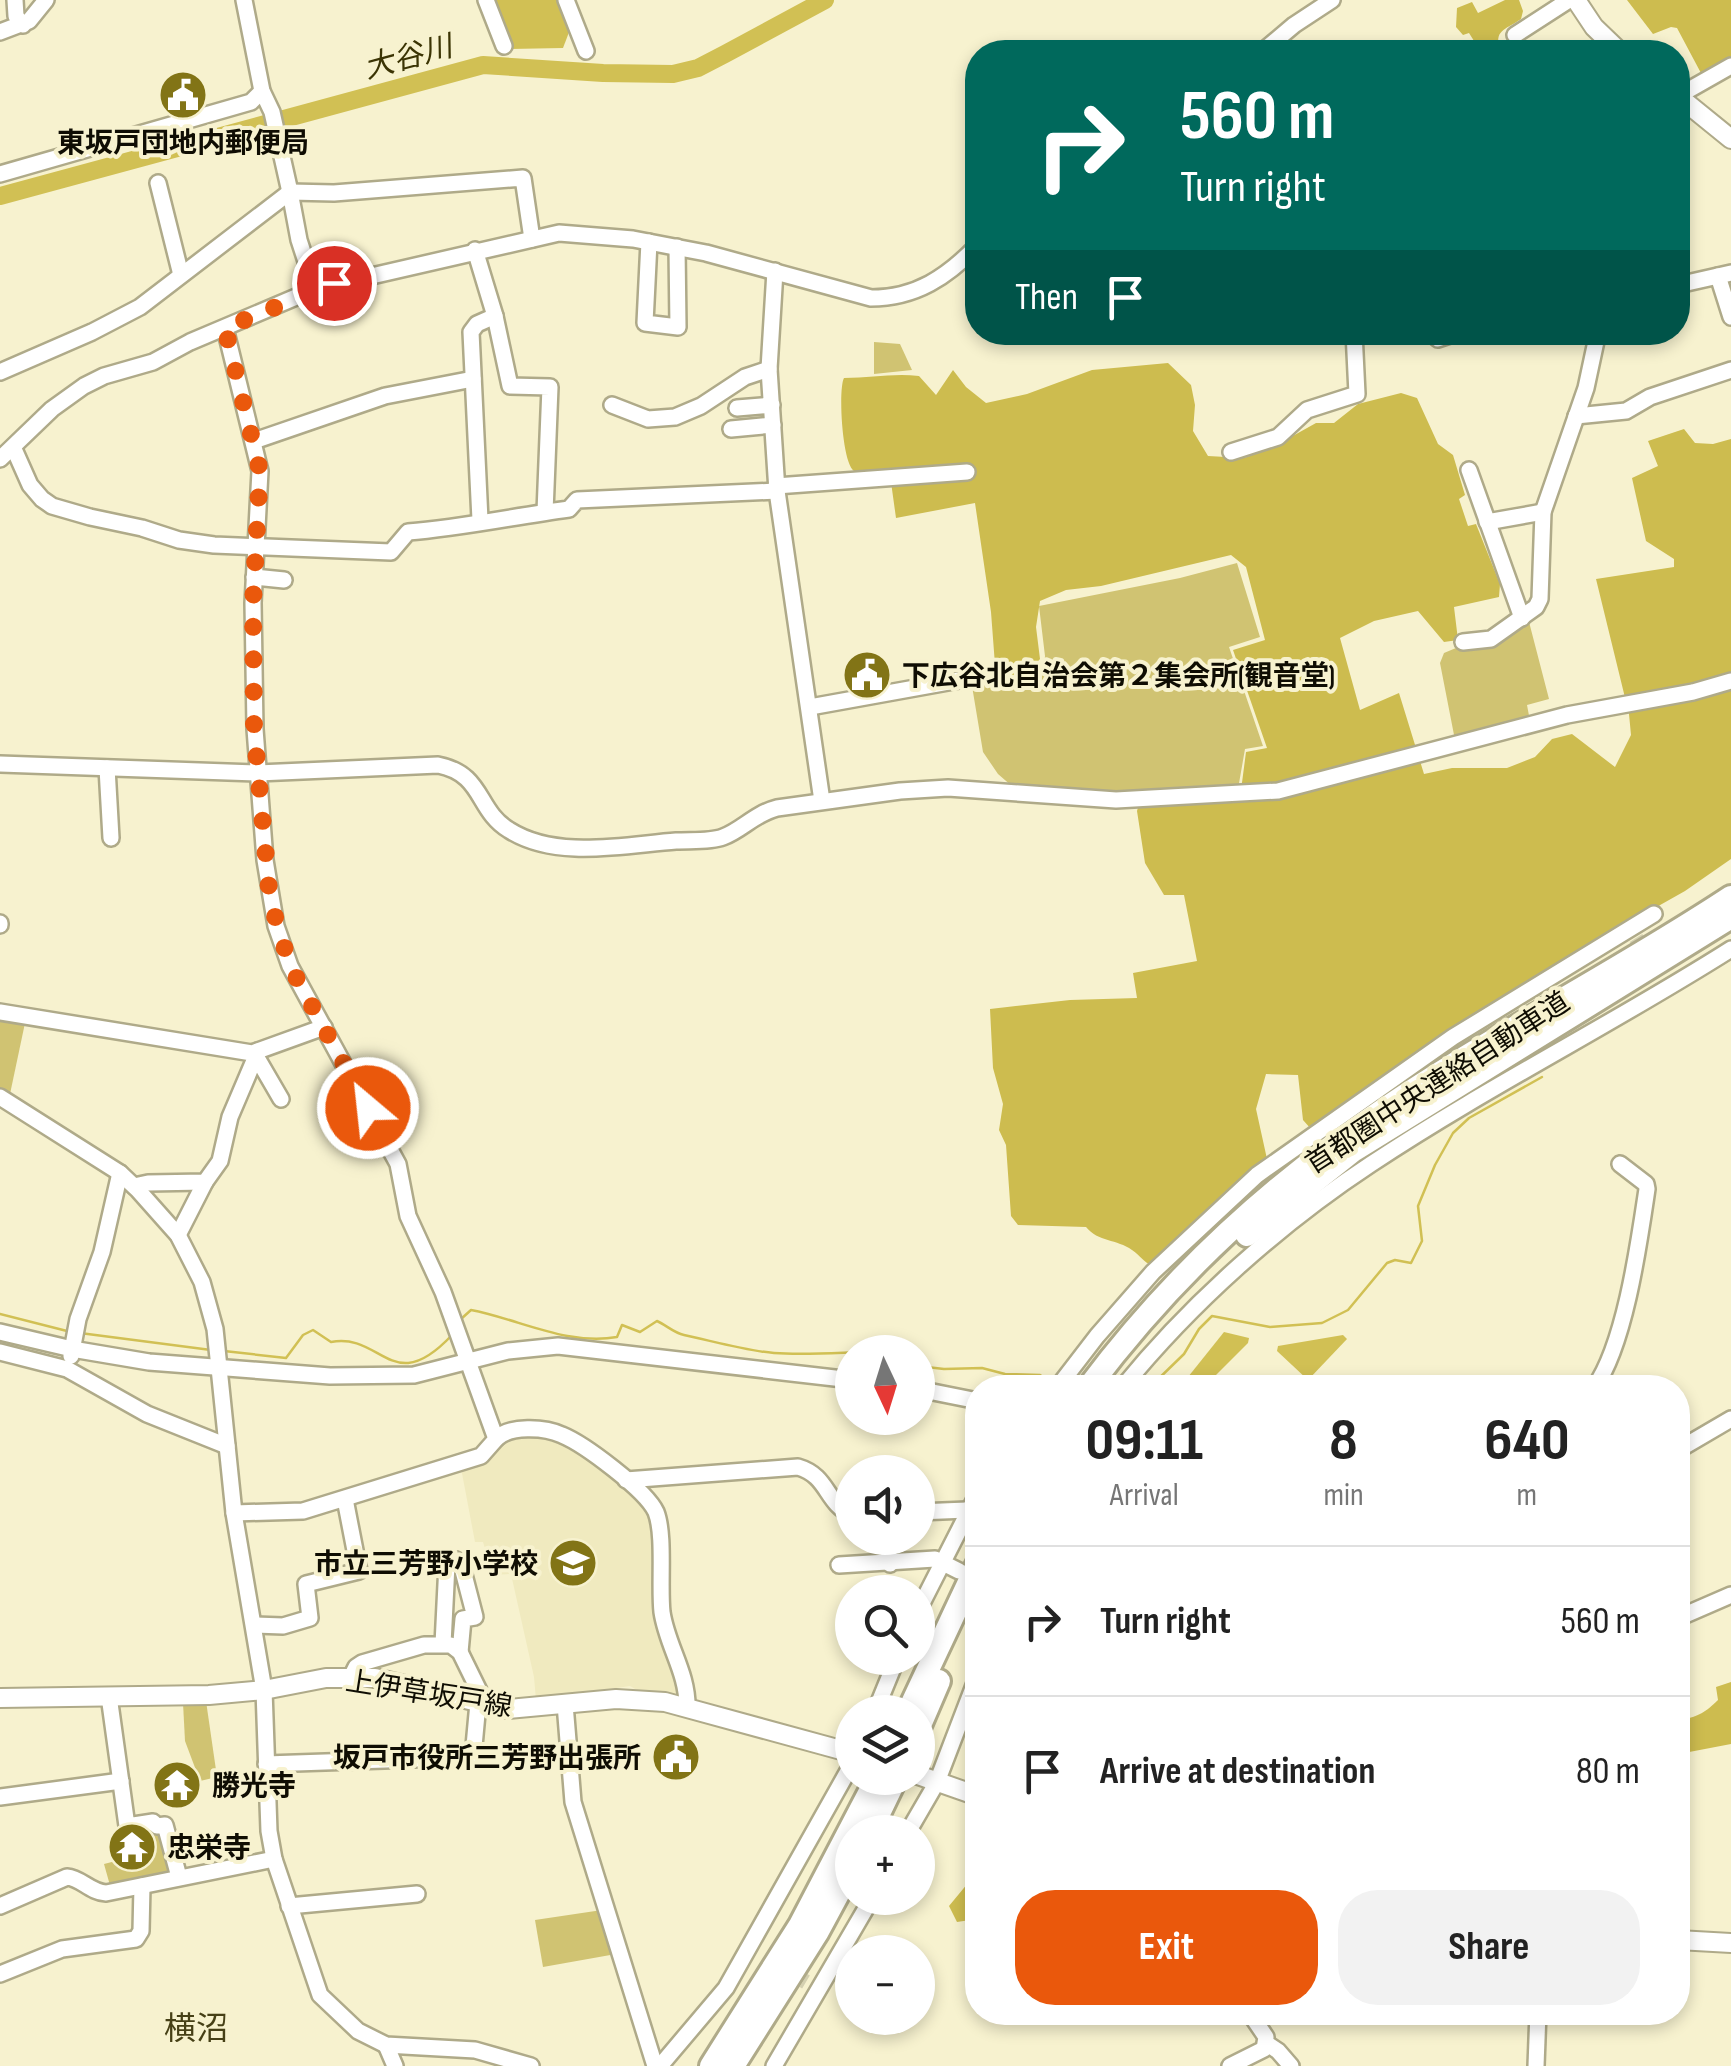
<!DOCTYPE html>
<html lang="en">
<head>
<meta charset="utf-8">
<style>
  :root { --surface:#fff; --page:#f2f2f2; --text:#222; --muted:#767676; --line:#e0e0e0; --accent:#ea580c }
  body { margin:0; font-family:"Sofia Sans Condensed","Noto Sans JP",sans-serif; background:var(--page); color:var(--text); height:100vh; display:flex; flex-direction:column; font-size:38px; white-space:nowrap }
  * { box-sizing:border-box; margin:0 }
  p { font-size:32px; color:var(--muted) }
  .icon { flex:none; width:55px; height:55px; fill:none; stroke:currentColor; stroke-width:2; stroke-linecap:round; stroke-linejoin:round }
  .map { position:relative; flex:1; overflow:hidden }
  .details { position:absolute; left:965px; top:1375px; width:725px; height:650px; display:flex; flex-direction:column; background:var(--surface); border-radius:40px; box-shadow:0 5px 15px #0003 }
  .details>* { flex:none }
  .hud { position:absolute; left:965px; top:40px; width:725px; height:305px; border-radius:40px; box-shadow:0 5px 15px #0003; background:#00695c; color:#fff; overflow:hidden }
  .needle { width:65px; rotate:176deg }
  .tools { position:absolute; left:835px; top:1335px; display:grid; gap:20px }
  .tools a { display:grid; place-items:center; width:100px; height:100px; border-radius:50%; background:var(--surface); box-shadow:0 5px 15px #0003; font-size:50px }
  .pin { position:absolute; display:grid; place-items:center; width:85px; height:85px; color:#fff; margin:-42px; border:5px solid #fff; border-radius:50%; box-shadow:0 2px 10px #0007 }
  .me { position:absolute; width:110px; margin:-55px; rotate:332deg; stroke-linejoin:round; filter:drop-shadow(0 0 8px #0008) }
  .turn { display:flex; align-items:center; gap:35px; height:210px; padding:0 50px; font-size:45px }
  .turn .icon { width:130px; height:130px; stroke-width:2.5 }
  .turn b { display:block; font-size:70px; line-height:85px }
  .then { display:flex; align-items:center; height:95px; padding:0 50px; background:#0003; gap:20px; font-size:38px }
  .eta { display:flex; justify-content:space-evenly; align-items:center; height:170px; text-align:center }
  .eta b { font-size:60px; font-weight:700; line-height:70px }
  .primary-button { display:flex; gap:20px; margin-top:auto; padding:20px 50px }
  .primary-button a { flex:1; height:115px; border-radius:40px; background:var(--accent); color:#fff; font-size:40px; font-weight:700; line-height:115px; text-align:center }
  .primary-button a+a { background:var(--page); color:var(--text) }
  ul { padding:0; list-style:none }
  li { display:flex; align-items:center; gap:30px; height:150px; padding:0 50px; border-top:2px solid var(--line) }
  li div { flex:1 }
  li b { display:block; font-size:38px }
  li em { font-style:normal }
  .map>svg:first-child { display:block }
</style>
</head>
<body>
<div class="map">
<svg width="1731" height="2066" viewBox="0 0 1731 2066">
  <rect width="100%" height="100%" fill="#f7f2cf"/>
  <polygon fill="#f0eabf" points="510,1436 554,1436 612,1474 652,1515 678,1696 637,1690 630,1686 536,1700 534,1677 511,1574 493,1575 483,1542 475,1542 461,1468 492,1458 501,1438"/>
  <g fill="#d0c372">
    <polygon points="874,342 900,344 912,370 874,374"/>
    <polygon points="1237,563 1260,637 1229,647 1263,746 1245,749 1238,789 1126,795 1013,787 998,774 983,752 972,686 1043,675 1045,656 1039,606 1180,578"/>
    <polygon points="1528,618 1549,699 1527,705 1530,721 1455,740 1440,663 1444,653"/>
    <polygon points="0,1018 25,1023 10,1094 0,1088"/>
    <polygon points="206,1701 217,1777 200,1781 185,1741 183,1703"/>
    <polygon points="162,1827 176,1872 111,1889 104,1864 147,1853 143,1831"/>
    <polygon points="602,1910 616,1954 543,1967 535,1920"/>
  </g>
  <g fill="#cdbc4f">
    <path d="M 1505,0 L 1519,0 L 1523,11 L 1521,19 C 1504,31 1494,29 1500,52 L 1481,52 L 1469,33 L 1463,35 L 1456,27 L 1457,8 L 1472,2 L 1478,13 Z"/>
    <polygon points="1627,0 1731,0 1731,60 1702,75 1677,28 1671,27 1653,34"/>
    <path d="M 1168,363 L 1191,385 L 1195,405 L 1193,431 L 1208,456 L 1244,458 L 1273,447 L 1316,423 L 1334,423 L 1358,404 L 1401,393 L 1417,398 L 1438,444 L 1453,455 L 1465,495 L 1459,499 L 1468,526 L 1476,524 L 1500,584 L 1499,597 L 1454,607 L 1458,640 L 1444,642 L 1418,611 L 1374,621 L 1340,638 L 1360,710 L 1399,693 L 1424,774 L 1452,768 L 1507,768 L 1535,757 L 1552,739 L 1572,734 L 1615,767 L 1631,735 L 1629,714 L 1596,579 L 1674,567 L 1674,559 L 1646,541 L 1632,478 L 1658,466 L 1648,441 L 1684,429 L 1695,443 L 1713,444 L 1731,439 L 1731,859 L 1685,891 L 1630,922 L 1311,1129 L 1303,1120 L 1298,1075 L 1266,1074 L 1256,1109 L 1267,1159 L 1153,1266 C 1143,1262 1141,1256 1132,1250 C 1117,1239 1098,1242 1086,1227 L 1018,1225 L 1011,1216 L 1006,1145 L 999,1130 L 1003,1104 L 993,1068 L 990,1009 L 1070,1000 L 1137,998 L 1133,973 L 1197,961 L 1184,895 L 1164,895 L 1145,863 L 1137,811 L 1139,804 L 1240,798 L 1246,752 L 1267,748 L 1233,650 L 1265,640 L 1246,567 L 1231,555 L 1101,586 L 1066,590 L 1040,601 L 1036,627 L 1040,659 L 1028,673 L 996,678 L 991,612 L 975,503 L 896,518 L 891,482 C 876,470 867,478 854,471 C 842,463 838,389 844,378 C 871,378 893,373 919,376 L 936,395 L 953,370 L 966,387 L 986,403 L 1027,394 L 1092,370 Z"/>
    <path d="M 1731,1682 L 1731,1744 L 1684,1753 L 1678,1747 L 1678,1717 L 1680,1720 C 1701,1716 1705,1712 1718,1700 L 1716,1687 Z"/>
    <polygon points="977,1863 977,1919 957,1922 949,1906 968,1883 968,1872"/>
  </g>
  <g fill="#d1c054">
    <polygon points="492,0 560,0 571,27 563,48 510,49"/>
    <polygon points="1224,1332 1249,1338 1248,1343 1204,1387 1180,1387"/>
    <polygon points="1343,1335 1347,1339 1308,1380 1277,1351 1278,1346"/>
  </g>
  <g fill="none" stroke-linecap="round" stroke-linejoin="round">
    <g stroke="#d1c054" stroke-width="2.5">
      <polyline points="0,1314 67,1331"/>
      <path d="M 461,1319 L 471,1310 C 519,1319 567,1346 617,1337 L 622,1325 L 640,1332 L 657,1321 C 666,1325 674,1333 684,1335 C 712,1341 747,1351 774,1353 C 803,1355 832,1353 860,1352"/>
      <polyline points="80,1333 211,1350"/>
      <path d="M 224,1351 L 286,1358 L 303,1335 L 313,1330 L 331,1342 C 382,1332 392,1399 452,1335"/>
      <polyline points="918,1366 944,1369 982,1368 1005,1374 1040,1375 1050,1383"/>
      <polyline points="1149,1388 1184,1354 1199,1329 1212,1316 1270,1327 1322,1323 1348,1310 1387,1263 1395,1260 1411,1263 1422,1241 1418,1206 1435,1165 1453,1133 1469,1118 1542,1077"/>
    </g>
    <polyline stroke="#d1c054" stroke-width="18" points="0,196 483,65 603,73 673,74 698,68 725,54 825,0"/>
    <g stroke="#d4d0b0" stroke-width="15" stroke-dasharray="15 8" stroke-linecap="butt">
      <polyline points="1636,938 1660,975"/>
      <polyline points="764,1957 806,1982"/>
    </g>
    <g stroke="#afaa89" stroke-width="20">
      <g id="minor">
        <polyline points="15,0 16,16 23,25"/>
        <polyline points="244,0 262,91 272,112 290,192 299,240 315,289"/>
        <polyline points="486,0 504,46"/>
        <polyline points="566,0 586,51"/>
        <polyline points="0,32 29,21 46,0"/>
        <polyline points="1515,35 1569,0"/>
        <polyline points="1262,52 1294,25 1332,0"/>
        <polyline points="1678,96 1731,66"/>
        <polyline points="0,174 251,102 262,91"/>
        <polyline points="158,183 181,275"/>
        <polyline points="649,242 645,323 678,327 677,247"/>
        <polyline points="475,250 495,316 510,386 550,387 545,512"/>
        <polyline points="775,271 769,369 777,491 822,801"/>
        <polyline points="1718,276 1731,317"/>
        <polyline points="1678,285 1731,273"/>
        <polyline points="225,328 260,471 253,603 255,729 265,860 276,926 290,966 398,1164 408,1216 443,1292 496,1439 481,1456 303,1511 234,1513"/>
        <polyline points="1430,332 1438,339 1459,332"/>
        <polyline points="0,372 92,332 140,307 290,192 334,193 523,178 532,239"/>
        <polyline points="612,405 648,419 675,417 701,406 745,377 769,369"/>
        <polyline points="737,408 772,405"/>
        <polyline points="1576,416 1626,411 1650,397 1731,370"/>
        <polyline points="731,429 773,425"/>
        <polyline points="254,441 385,396 473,379"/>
        <path d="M 14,449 L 30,485 L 42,499 L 52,506 L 90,517 L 142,528 L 179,540 L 214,545 L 391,552 L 408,532 C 461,528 516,516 569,509 L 577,500 L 777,491"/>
        <polyline points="1231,452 1278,437 1307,410 1357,394 1354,332"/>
        <path d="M 0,459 L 52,409 L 84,386 L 104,376 L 153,362 L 190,342 L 315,289 L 559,233 L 633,239 L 706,253 L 871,298 C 916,298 947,277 978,245"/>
        <polyline points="1469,470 1522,618"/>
        <polyline points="776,486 967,472"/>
        <polyline points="480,520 471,332 477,324 495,316"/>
        <polyline points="1487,522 1543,512"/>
        <polyline points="254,577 284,580"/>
        <polyline points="1463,642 1491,639 1536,607 1540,599 1543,512 1586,388 1598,332"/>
        <polyline points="810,707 965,679"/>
        <path d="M 0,764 L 258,773 L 438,765 C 484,774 476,810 509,830 C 556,860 624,845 676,841 C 690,840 710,842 723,837 C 742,830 754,814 777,808 L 900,791 L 948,788 L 1116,800 L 1278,791 L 1567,715 L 1693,692 L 1731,681"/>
        <polyline points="107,768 111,838"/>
        <polyline points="0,923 0,925"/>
        <polyline points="0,1012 252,1053 324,1027"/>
        <polyline points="258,1051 256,1056 281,1099"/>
        <polyline points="0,1097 120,1173 138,1190 178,1235 202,1282 215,1329 234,1513 264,1690 269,1831 274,1859 320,1995 358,2031 386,2045 475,2050 531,2066"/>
        <polyline points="134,1186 148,1183 205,1182 220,1161 230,1117 256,1056"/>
        <polyline points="178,1235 205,1182"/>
        <polyline points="0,1332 72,1349 149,1362 330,1376 414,1375 508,1351 558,1346 852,1380"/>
        <polyline points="0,1352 67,1369 147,1414 227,1446"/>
        <polyline points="71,1356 78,1319 102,1252 120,1173"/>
        <polyline points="1057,1388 1097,1336 1153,1272 1257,1175 1453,1037 1654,914"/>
        <path d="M 1122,1388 C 1191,1303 1280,1224 1371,1164 C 1487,1087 1613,1024 1731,949"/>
        <path d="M 1594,1388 C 1625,1345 1639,1243 1647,1189 L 1646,1184 L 1620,1164"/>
        <polyline points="918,1389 978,1401"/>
        <path d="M 496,1439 C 509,1425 545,1427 562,1435 C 584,1444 646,1490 656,1512 C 665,1535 659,1585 662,1612 C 667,1646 688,1673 687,1708"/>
        <polyline points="1678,1450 1731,1419"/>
        <path d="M 626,1480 L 798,1467 C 829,1476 825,1503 852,1515"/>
        <polyline points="918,1512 967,1510"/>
        <polyline points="887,1538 890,1564"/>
        <polyline points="839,1565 935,1559 959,1571"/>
        <polyline points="918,1611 978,1493"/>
        <polyline points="1678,1618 1731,1595"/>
        <polyline points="255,1625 283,1626 310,1618 306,1584 359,1571 345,1499"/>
        <polyline points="443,1644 447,1564 456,1560 461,1563 475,1617 463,1619 460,1652"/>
        <polyline points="351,1677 356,1667 362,1663 424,1645 451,1645 460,1652 486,1705"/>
        <polyline points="109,1696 127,1826 153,1822 157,1826 165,1825 179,1877"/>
        <polyline points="565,1704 573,1802 655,2066"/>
        <polyline points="875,1712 897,1658"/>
        <polyline points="266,1764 473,1757 478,1703"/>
        <polyline points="0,1797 121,1781"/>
        <polyline points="908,1832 937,1782 978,1675"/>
        <path d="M 0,1906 L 67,1877 C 81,1878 90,1892 106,1893 L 274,1859"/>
        <polyline points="289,1906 417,1894"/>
        <polyline points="0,1974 62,1949 136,1939 141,1931 142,1886"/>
        <polyline points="1266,2043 1278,2051 1291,2066"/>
        <polyline points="386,2045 395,2066"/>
        <polyline points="660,2066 726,1988 852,1764"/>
        <polyline points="774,2066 872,1898"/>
        <polyline points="1230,2066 1264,2049 1266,2037 1249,2012"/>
        <polyline points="1536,2066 1538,2012"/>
      </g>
    </g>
    <g stroke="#afaa89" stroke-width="22">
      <g id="major">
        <polyline points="1576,0 1594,27 1620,52"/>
        <polyline points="1678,96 1731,139"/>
        <polyline points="0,1698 209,1695 264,1690 326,1678 375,1678 508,1709 616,1699 665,1702 852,1753"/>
        <polyline points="918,1775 978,1796"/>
        <polyline points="1678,1940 1731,1943"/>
      </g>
    </g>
    <g stroke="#afaa89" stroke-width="28">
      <g id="highway">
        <polyline points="1247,1235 1353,1151 1731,917"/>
        <path d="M 1088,1388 C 1160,1292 1246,1208 1343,1138 C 1466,1048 1604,981 1731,897"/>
        <polyline points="908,1712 978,1563"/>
        <polyline points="918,1730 939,1681"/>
        <polyline points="870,1832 896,1778"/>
        <polyline points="711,2066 800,1925 877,1778"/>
        <polyline points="733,2066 817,1933 852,1868"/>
      </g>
    </g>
    <use href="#minor" stroke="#fff" stroke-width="15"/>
    <use href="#major" stroke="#fff" stroke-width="18"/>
    <use href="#highway" stroke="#fff" stroke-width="22"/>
  </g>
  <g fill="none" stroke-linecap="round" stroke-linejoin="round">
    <polyline stroke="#ea580c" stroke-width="18" stroke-dasharray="0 32.4" points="334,283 225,328 260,471 253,603 254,729 270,900 290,966 368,1108"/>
  </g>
  <defs>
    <g id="civic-disc" transform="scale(2.5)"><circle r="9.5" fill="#827416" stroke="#f7f2cf"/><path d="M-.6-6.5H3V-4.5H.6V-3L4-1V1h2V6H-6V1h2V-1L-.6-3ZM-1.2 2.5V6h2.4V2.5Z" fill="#fff"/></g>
    <g id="school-disc" transform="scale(2.5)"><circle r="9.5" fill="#827416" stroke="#f7f2cf"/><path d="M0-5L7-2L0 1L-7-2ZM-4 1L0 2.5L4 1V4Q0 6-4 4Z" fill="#fff"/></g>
    <g id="temple-disc" transform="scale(2.5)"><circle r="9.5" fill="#827416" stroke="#f7f2cf"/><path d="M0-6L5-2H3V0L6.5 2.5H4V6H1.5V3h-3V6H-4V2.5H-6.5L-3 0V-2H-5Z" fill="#fff"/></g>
  </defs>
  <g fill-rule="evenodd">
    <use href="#civic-disc" x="183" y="95"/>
    <use href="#civic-disc" x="867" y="675"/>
    <use href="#school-disc" x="573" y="1563"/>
    <use href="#civic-disc" x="676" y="1757"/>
    <use href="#temple-disc" x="177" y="1785"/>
    <use href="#temple-disc" x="132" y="1847"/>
  </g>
  <g text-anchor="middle" stroke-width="8" stroke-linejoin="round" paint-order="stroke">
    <g font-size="28" font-weight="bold" fill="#0f0d03" stroke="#f7f2cf" text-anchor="start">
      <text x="183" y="152" text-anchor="middle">東坂戸団地内郵便局</text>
      <text x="902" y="685">下広谷北自治会第２集会所(観音堂)</text>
      <text x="538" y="1573" text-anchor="end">市立三芳野小学校</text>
      <text x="641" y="1767" text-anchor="end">坂戸市役所三芳野出張所</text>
      <text x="212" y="1795">勝光寺</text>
      <text x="167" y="1857">忠栄寺</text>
    </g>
    <g font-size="28" fill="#0f0d03" stroke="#f7f2cf">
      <text transform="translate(1437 1082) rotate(-33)" y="10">首都圏中央連絡自動車道</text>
      <text transform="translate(429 1693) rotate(9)" y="10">上伊草坂戸線</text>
    </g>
    <g font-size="30" font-style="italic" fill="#3b3404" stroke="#f7f2cf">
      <text transform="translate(408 57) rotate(-15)" y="10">大谷川</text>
    </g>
    <g font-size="32" fill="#464016" stroke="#f7f2cf">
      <text x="196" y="2039">横沼</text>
    </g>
  </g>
</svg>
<div class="tools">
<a><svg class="needle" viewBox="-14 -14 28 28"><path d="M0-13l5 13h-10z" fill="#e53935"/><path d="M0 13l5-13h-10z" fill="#767676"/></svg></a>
<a><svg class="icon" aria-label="sound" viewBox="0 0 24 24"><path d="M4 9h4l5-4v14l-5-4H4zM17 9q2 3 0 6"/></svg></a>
<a><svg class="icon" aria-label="search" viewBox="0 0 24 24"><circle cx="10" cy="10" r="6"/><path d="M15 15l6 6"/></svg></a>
<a><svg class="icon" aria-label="layers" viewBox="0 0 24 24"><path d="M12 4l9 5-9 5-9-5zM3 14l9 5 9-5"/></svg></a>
<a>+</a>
<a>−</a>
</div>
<div class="pin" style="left:334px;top:283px;background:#d93025"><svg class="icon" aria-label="arrive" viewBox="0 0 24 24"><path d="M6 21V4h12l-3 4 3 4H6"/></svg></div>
<svg class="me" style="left:368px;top:1108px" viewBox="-20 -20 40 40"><circle r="17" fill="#ea580c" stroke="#fff" stroke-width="3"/><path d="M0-11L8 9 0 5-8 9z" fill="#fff"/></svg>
<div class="hud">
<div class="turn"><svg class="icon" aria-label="right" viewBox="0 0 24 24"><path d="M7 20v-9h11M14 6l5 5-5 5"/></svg><div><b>560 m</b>Turn right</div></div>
<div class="then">Then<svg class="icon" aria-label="arrive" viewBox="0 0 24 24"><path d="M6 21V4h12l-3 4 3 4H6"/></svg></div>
</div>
<section class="details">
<div class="eta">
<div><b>09:11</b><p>Arrival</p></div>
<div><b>8</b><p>min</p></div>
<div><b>640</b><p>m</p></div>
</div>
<ul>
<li><svg class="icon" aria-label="right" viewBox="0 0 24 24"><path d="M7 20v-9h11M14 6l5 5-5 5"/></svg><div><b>Turn right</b></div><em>560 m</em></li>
<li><svg class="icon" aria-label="arrive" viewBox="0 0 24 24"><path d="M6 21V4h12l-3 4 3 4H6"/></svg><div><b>Arrive at destination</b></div><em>80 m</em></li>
</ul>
<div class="primary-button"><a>Exit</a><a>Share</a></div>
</section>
</div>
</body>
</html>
